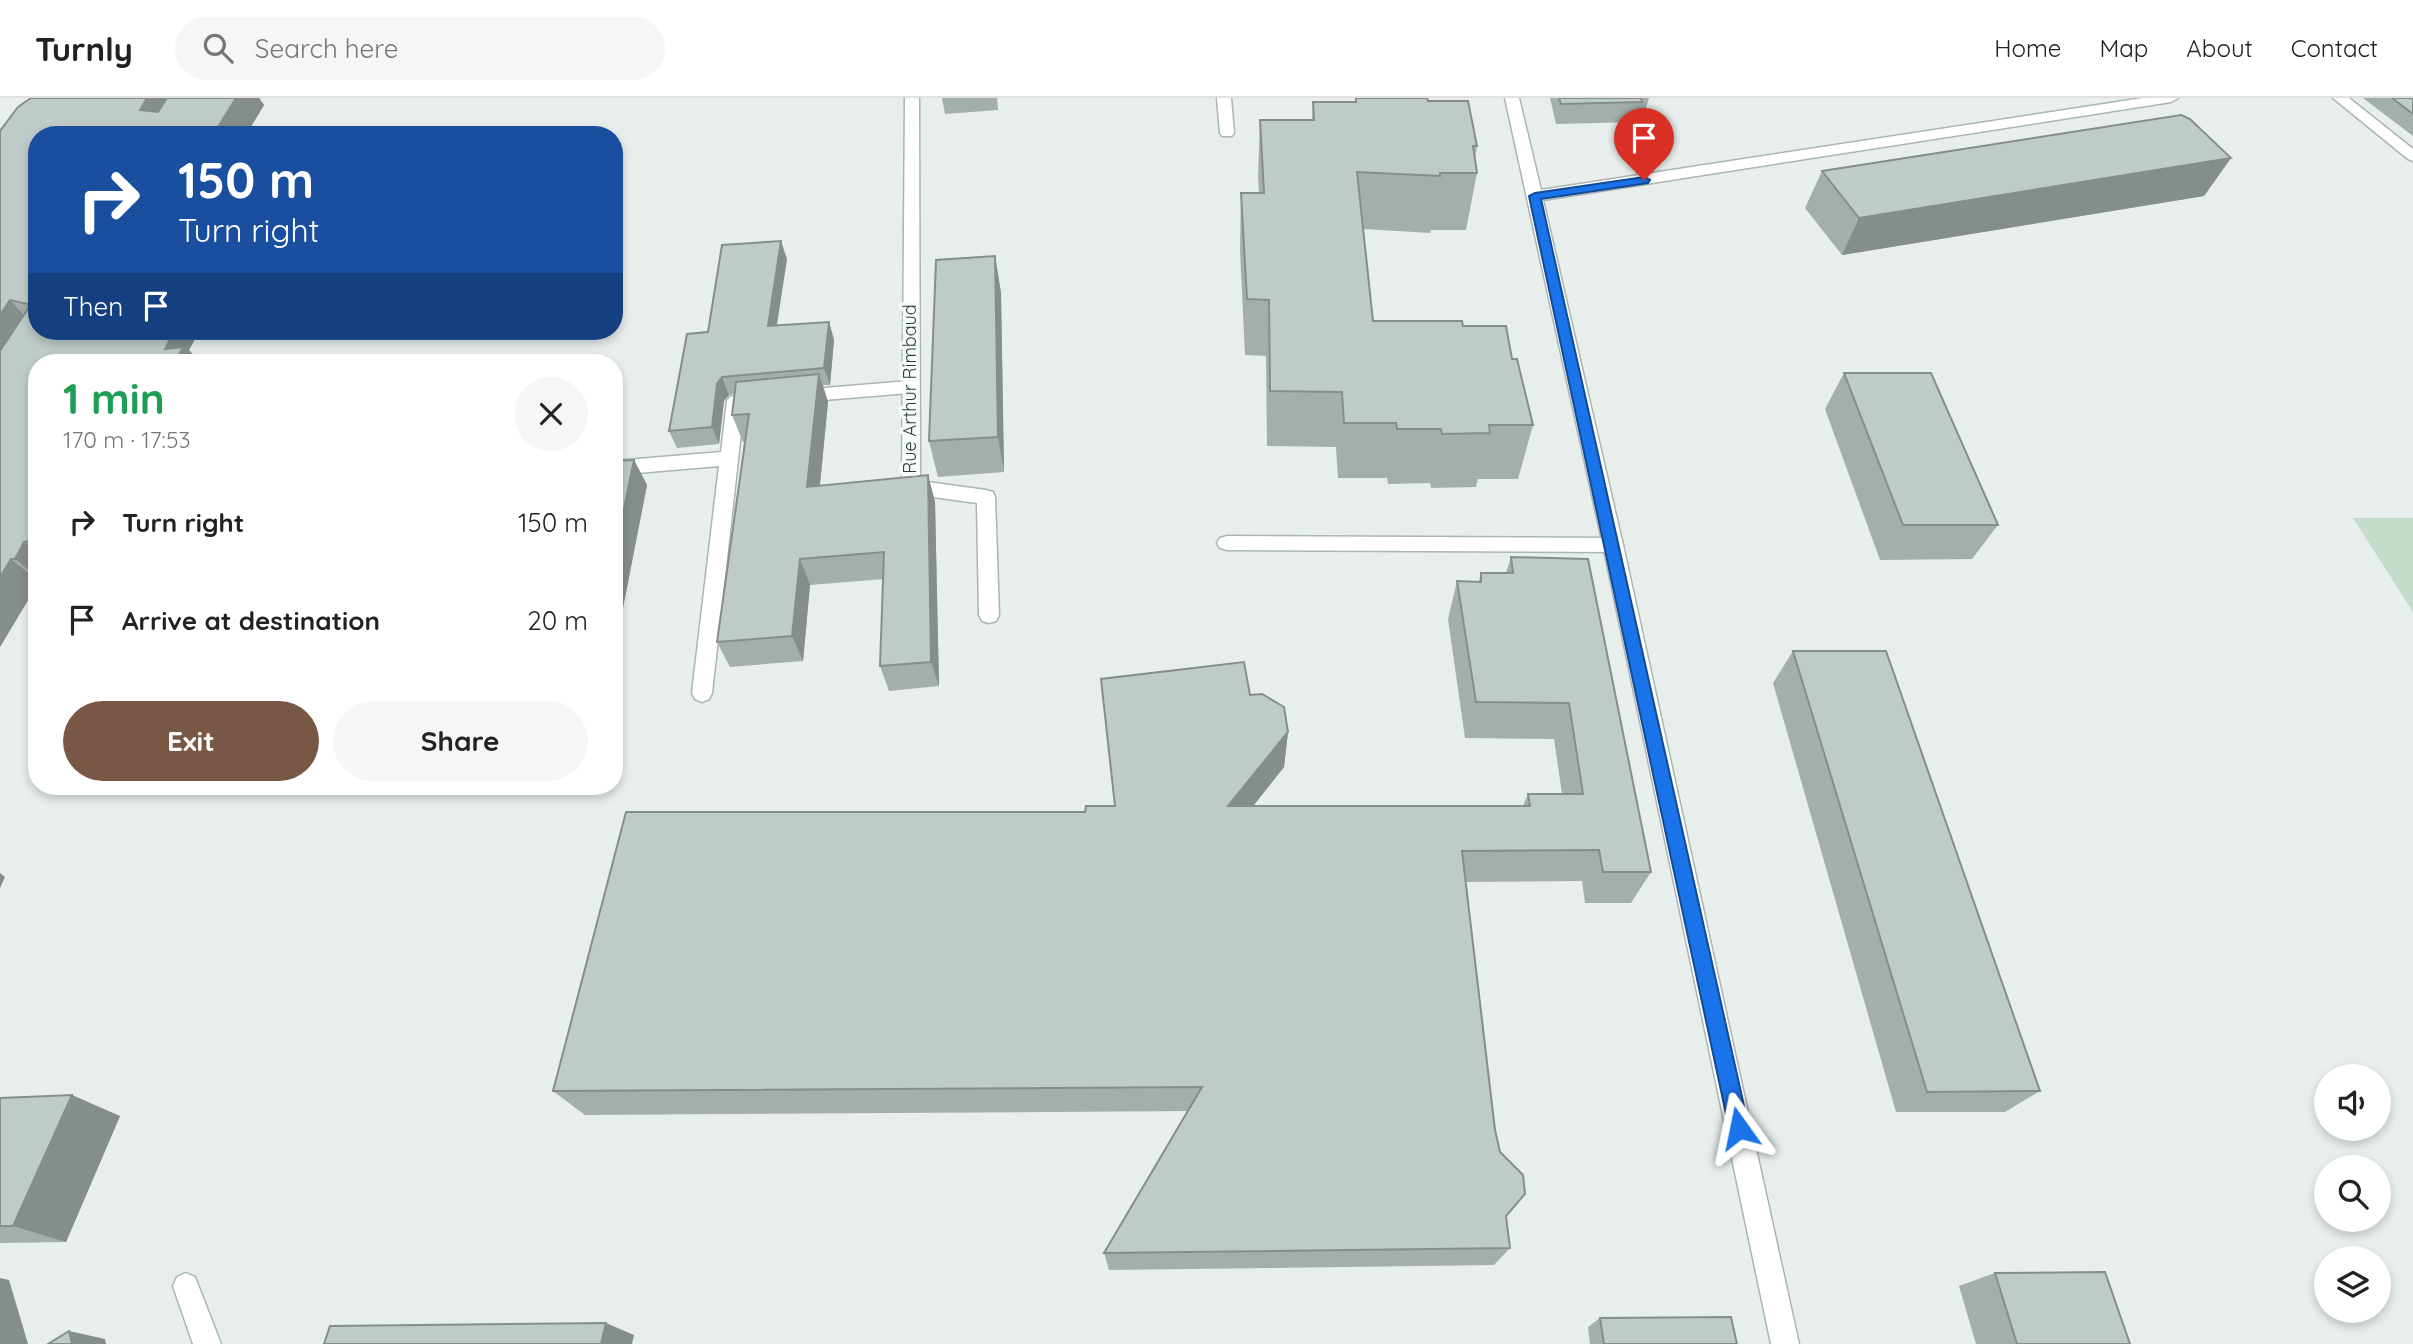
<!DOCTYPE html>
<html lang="en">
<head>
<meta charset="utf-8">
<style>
  :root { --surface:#fff; --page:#f6f6f6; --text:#222; --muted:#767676; --line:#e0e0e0; --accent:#795745 }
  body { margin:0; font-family:Quicksand,sans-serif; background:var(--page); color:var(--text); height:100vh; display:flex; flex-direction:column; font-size:26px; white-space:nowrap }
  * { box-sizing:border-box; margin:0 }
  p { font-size:23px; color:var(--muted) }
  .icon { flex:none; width:38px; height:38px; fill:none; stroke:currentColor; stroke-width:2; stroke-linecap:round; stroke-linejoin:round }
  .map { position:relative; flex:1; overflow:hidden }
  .sheet { position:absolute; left:28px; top:256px; width:595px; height:441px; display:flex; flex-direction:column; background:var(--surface); border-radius:28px; box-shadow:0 4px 10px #0003 }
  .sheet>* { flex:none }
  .banner { position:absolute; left:28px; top:28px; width:595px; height:214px; border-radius:28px; box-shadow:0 4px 10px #0003; background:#1a4fa0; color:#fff; overflow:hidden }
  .tools { position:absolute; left:2314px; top:966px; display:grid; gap:14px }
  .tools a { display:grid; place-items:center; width:77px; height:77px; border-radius:50%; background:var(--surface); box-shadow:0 4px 10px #0003; font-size:35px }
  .pin { position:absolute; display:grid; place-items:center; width:60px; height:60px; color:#fff; margin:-72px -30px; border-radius:50% 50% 50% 0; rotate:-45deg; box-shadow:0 0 7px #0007 }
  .pin .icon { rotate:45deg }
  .me { position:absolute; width:77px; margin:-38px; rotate:348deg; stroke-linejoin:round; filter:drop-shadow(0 0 5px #0008) }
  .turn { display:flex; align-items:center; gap:24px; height:147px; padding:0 35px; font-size:32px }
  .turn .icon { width:91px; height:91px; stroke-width:2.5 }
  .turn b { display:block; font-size:49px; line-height:60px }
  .then { display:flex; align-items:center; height:66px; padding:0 35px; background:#0003; gap:14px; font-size:26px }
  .round { display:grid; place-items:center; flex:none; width:74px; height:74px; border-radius:37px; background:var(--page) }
  .headline { display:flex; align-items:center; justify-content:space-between; height:119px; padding:0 35px }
  h1 { font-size:42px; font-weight:800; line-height:52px; color:#1e9e55 }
  .action { display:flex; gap:14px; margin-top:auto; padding:14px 35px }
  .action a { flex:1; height:80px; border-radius:42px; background:var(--accent); color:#fff; font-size:28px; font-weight:800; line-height:80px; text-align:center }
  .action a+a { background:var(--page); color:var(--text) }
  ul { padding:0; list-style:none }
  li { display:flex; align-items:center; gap:21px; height:98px; padding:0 35px }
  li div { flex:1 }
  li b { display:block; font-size:26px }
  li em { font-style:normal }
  header { display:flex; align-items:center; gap:42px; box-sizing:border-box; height:98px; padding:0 35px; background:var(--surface); border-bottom:2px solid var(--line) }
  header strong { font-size:33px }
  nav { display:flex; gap:38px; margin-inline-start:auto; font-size:24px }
  .search { width:490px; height:63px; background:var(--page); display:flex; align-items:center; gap:18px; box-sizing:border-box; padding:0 24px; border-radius:38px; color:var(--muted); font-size:26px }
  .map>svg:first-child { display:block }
</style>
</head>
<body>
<header>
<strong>Turnly</strong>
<div class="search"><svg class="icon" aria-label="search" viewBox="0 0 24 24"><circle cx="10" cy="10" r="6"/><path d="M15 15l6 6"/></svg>Search here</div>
<nav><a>Home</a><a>Map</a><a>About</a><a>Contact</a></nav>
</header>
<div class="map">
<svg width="2413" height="1246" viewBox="0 0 2413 1246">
  <rect width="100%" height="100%" fill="#e7eeec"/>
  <polygon fill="#c3dccc" points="2353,420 2413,420 2413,514"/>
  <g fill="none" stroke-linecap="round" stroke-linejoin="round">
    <g stroke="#aab6b3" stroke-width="3">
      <g id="lane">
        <polygon points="1217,0 1231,0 1234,35 1232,38 1222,38 1220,35"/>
        <polygon points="909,283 918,289 909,295 800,304 794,302 791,298 794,294 800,292"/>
        <polygon points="743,296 749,298 752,302 744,308 712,595 709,601 702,604 695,601 692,595 719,368 614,377 614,363 721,354 727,303 730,299"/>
        <polygon points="1227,438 1613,440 1620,442 1623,447 1620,452 1613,454 1227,452 1220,450 1217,445 1220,440"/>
      </g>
    </g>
    <g stroke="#aab6b3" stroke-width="3">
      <g id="street">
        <polygon points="905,0 919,0 920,383 986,392 993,394 995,399 999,517 996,523 989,525 982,523 979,517 977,405 911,396 904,394 902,389"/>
        <polygon points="1505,0 1519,0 1541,92 2143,0 2178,0 2171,4 1543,102 1623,447 1799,1246 1771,1246 1603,447"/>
        <polygon points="2333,0 2349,0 2413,51 2413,63 2408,61"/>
        <polygon points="186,1175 195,1179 221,1246 193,1246 173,1188 177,1179"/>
      </g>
    </g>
    <use href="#lane" fill="#fff" fill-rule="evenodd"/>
    <use href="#street" fill="#fff" fill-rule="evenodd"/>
  </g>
  <g fill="#a4afac">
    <polygon points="31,0 259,0 264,7 246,37 37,37 37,233 198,233 199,234 189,252 195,259 194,262 37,264 37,487 0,549 0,33"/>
    <polygon points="942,0 997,0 998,12 945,16"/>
    <polygon points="1355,0 1427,0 1428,3 1477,48 1475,61 1477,75 1466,132 1431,132 1430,135 1363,131 1373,223 1463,228 1512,261 1533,327 1518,381 1478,381 1476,389 1431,390 1430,385 1388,386 1387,380 1338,380 1336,349 1267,348 1266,258 1245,257 1240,152 1241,95 1259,95 1258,79 1260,22 1312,22 1313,4 1355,4"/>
    <polygon points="1550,0 1649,0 1644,16 1639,16 1636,24 1556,26"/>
    <polygon points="2363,0 2413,0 2413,38"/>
    <polygon points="2231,60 2204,98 1842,157 1805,110 1822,73"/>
    <polygon points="995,158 1001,195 1004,374 938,379 929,343"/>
    <polygon points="787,161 776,228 829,224 834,242 830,287 823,287 828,304 820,388 928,377 935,404 939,588 889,593 880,568 884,481 810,487 803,563 730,569 717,544 745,344 743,344 732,317 734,296 729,297 724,303 719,346 677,350 669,333 708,234"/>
    <polygon points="1844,275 1998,427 1972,461 1880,462 1825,311"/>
    <polygon points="634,362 647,387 621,520 614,520 614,363"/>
    <polygon points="1511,459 1651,774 1631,805 1585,805 1582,783 1465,784 1510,1150 1494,1167 1109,1172 1104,1155 1188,1013 585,1017 553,993 1085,714 1115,708 1250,597 1288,634 1284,669 1253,708 1523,708 1528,696 1562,696 1554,641 1465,640 1448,521 1457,483 1479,483 1481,475 1506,475"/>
    <polygon points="1793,553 2040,993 2005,1014 1896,1014 1773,585"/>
    <polygon points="0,1000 120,1018 66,1144 0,1145"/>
    <polygon points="1995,1175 2130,1246 1976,1246 1959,1188"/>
    <polygon points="1600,1220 1737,1246 1590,1246 1588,1229"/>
  </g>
  <g fill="#868e8c">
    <polygon points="147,0 181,0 159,37 140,12"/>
    <polygon points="236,0 259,0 264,7 246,37 213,37"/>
    <polygon points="2231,60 2204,98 1842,157 1859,120"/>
    <polygon points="781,143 787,161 774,246 768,228"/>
    <polygon points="995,158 1001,195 1004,374 998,339"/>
    <polygon points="10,202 34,228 0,280 0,217"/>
    <polygon points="829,224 834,242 830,287 824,270"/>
    <polygon points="165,233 198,233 199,234 189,252 195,259 194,262 196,264 175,264 165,251"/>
    <polygon points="819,276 828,304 817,415 807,389"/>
    <polygon points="722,279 729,297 724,303 719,346 712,329 717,286"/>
    <polygon points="634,362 647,387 621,520 614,509 614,459"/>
    <polygon points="928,377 935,404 939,588 931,564"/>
    <polygon points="24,444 37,455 37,479 15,461"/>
    <polygon points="11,461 37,482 37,487 0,549 0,479"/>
    <polygon points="800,461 810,487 803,563 792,538"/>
    <polygon points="1288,634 1284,669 1227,741 1228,708"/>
    <polygon points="0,775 5,779 0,790"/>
    <polygon points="72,997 120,1018 66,1144 13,1128"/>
    <polygon points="0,1180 9,1182 28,1246 0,1246"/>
    <polygon points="606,1225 634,1237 632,1246 601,1246"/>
    <polygon points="69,1233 105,1241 106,1246 72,1246"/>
  </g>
  <g fill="#bfcbc8" stroke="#868e8c" stroke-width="2">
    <polygon points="31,0 147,0 140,12 158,14 167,0 236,0 213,37 37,37 37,233 165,233 165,234 174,234 165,251 183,249 175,264 37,264 37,443 24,444 15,461 11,461 0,479 0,253 29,209 28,206 10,202 0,217 0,33 18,9"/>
    <polygon points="1356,0 1427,0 1428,3 1468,3 1477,48 1473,48 1477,75 1440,75 1440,78 1357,74 1373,223 1462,223 1463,228 1506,228 1512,261 1517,261 1533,327 1489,327 1490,335 1442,336 1441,331 1397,331 1396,325 1344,325 1342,294 1270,293 1269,202 1247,201 1241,95 1264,95 1260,22 1314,22 1313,4 1356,4"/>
    <polygon points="1559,0 1641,0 1642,4 1561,6"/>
    <polygon points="2392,0 2413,0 2413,16"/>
    <polygon points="2181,17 2190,21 2231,60 1859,120 1822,73"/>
    <polygon points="781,143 768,228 829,224 824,270 722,279 717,286 712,329 669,333 687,236 708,234 722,147"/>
    <polygon points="995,158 998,339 929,343 936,162"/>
    <polygon points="1844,275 1931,275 1998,427 1903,427"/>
    <polygon points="819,276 807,389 928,377 931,564 880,568 884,454 800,461 792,538 717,544 749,316 732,317 736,284"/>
    <polygon points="634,362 614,459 614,363"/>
    <polygon points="1511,459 1588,461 1651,774 1603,774 1599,752 1462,753 1495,1032 1500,1054 1523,1077 1525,1096 1506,1118 1510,1150 1104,1155 1202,989 553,993 626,714 1085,714 1086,708 1115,708 1101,581 1244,564 1250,597 1262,596 1284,609 1288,634 1228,708 1530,708 1528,696 1583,696 1569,605 1476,604 1457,483 1481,484 1481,475 1513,475"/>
    <polygon points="1793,553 1886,553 2040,993 1927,994"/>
    <polygon points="72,997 13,1128 0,1128 0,1000"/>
    <polygon points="2105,1174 2130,1246 2017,1246 1995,1175"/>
    <polygon points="1731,1219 1737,1246 1604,1246 1600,1220"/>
    <polygon points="606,1225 601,1246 324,1246 330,1228"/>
    <polygon points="69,1233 72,1246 48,1246"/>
  </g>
  <polygon fill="#1a73e8" stroke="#114b97" stroke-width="2" points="1644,79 1650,82 1648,85 1541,101 1749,1030 1746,1036 1739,1039 1732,1036 1729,1030 1529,98 1535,95"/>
  <g text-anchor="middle" stroke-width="7" stroke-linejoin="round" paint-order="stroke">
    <g font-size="18" fill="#273e3a" stroke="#f7fbf9">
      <text transform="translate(910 291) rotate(-90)" y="6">Rue Arthur Rimbaud</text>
    </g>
  </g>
</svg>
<div class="tools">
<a><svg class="icon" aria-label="sound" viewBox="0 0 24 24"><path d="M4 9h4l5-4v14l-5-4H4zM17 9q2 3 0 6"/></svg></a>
<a><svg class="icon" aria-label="search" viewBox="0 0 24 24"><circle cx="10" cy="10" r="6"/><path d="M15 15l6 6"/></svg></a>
<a><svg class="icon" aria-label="layers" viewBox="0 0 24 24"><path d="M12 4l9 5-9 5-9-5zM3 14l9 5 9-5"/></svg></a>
</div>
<div class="pin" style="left:1644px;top:82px;background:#d93025"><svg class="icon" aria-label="arrive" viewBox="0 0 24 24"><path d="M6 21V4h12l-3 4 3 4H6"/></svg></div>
<svg class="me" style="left:1739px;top:1030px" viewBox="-20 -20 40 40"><path d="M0-17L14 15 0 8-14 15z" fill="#1a73e8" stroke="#fff" stroke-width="4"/></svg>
<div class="banner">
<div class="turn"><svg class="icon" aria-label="right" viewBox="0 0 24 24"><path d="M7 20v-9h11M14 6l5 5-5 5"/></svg><div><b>150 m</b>Turn right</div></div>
<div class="then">Then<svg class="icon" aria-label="arrive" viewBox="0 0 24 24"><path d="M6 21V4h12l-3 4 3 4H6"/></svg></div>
</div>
<section class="sheet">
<div class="headline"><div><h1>1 min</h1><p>170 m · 17:53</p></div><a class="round"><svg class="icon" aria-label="close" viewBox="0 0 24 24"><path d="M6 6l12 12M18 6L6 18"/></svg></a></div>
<ul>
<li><svg class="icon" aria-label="right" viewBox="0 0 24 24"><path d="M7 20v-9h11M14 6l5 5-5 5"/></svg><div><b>Turn right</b></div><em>150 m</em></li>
<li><svg class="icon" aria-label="arrive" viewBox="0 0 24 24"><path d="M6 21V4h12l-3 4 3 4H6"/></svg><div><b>Arrive at destination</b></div><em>20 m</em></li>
</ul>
<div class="action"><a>Exit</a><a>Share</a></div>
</section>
</div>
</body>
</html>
